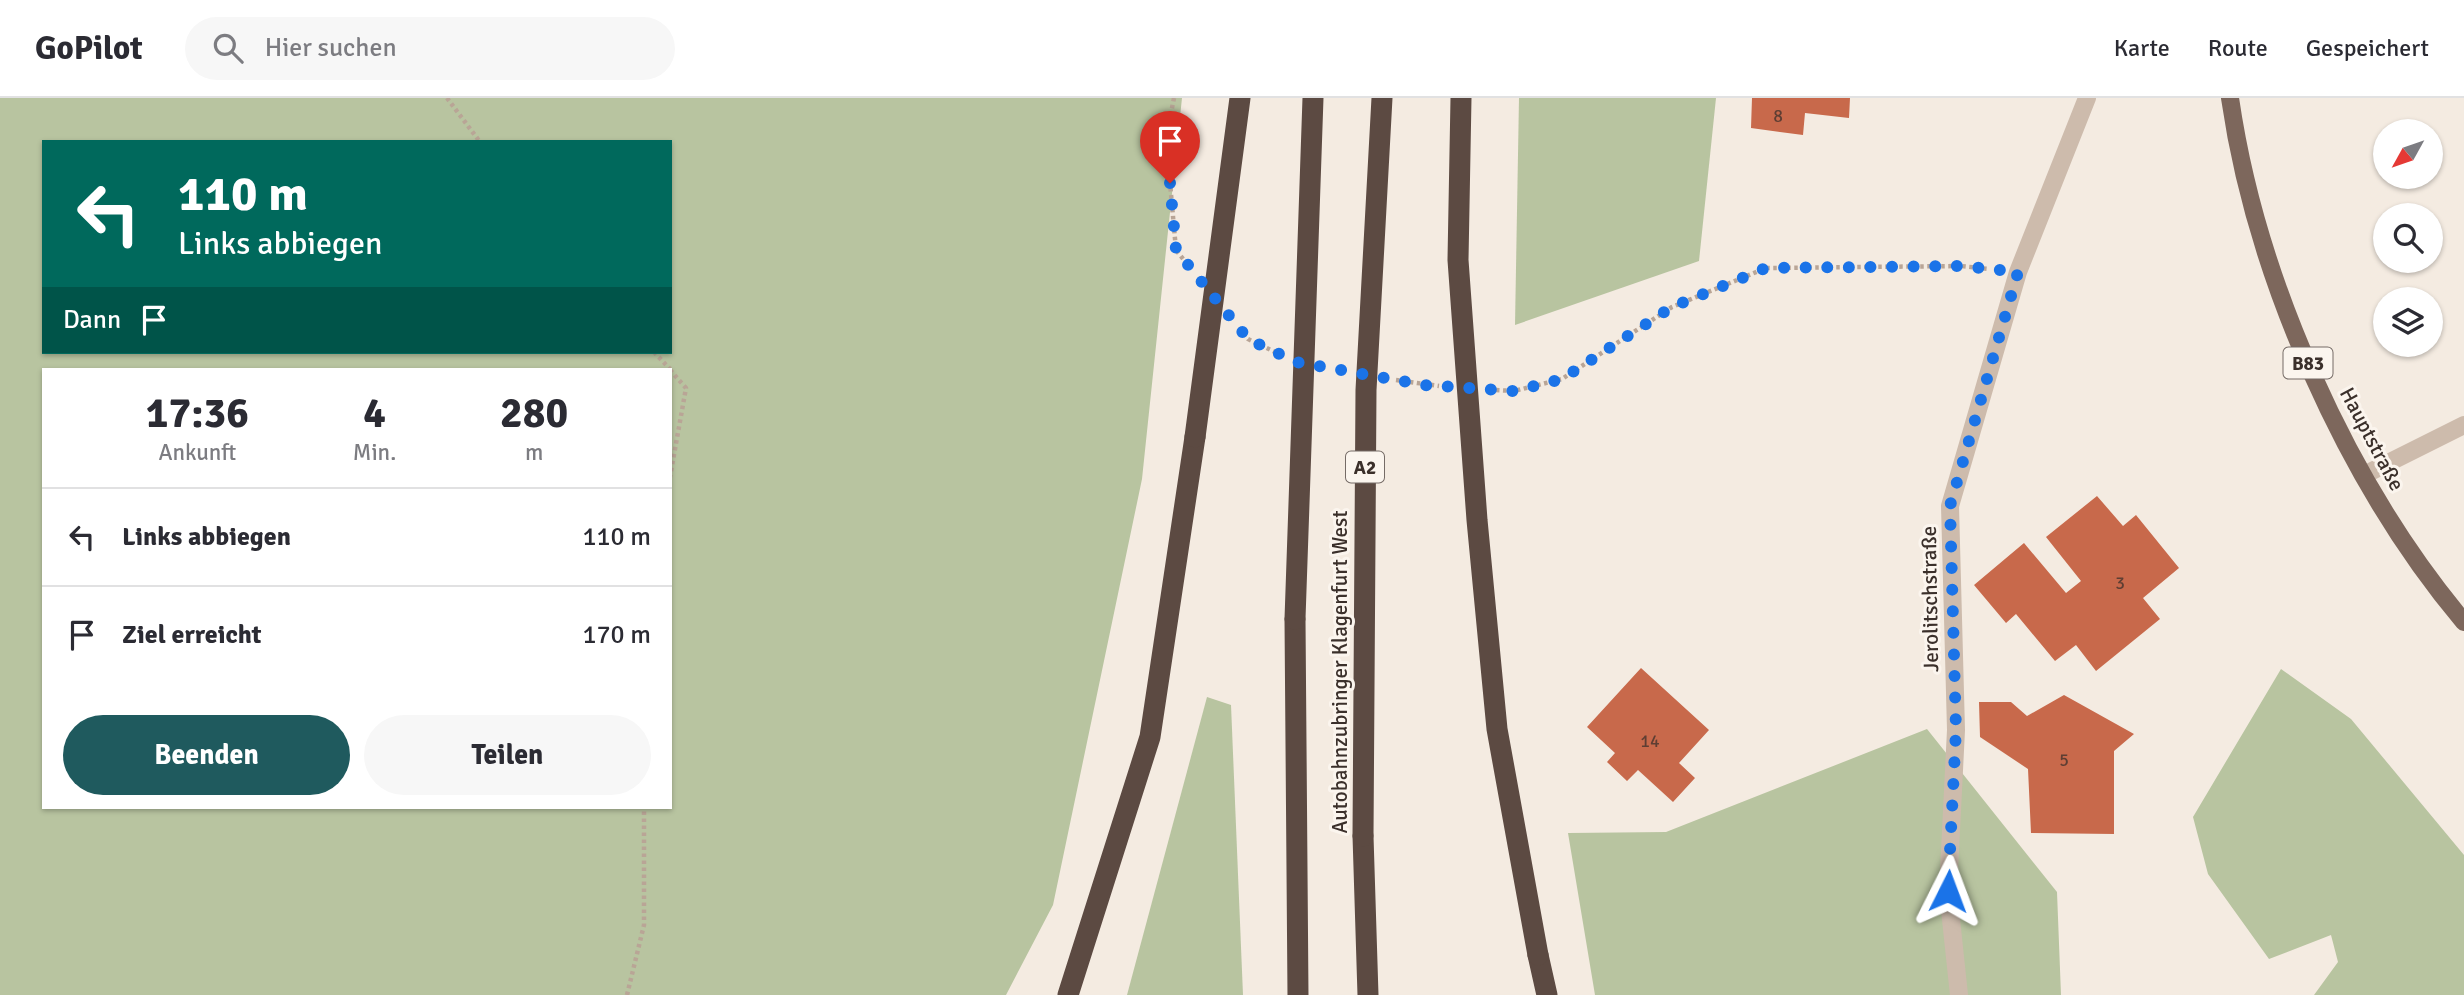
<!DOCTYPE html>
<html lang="de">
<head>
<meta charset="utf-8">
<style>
  :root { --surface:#fff; --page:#f7f7f7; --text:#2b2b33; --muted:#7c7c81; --line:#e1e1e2; --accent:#1f5a5e }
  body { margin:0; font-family:Signika,sans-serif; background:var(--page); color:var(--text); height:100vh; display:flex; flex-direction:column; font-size:26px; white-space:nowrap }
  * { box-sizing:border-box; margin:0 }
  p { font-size:23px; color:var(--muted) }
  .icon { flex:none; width:38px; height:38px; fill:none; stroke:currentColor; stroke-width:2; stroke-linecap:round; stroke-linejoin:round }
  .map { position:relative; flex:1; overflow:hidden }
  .details { position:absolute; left:42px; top:270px; width:630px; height:441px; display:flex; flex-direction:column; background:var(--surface); border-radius:0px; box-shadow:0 2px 5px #0004 }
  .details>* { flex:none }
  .top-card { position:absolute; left:42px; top:42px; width:630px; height:214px; border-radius:0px; box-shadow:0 2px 5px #0004; background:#00695c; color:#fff; overflow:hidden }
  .needle { width:46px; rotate:230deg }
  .buttons { position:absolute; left:2373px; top:21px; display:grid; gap:14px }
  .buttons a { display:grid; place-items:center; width:70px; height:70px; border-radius:50%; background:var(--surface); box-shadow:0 2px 5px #0004; font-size:35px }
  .pin { position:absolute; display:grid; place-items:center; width:60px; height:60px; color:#fff; margin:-72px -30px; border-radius:50% 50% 50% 0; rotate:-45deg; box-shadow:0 0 7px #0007 }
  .pin .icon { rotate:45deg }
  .me { position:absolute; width:77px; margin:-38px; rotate:3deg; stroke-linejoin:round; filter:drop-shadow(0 0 5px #0008) }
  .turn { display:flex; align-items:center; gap:24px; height:147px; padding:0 21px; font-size:32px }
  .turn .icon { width:91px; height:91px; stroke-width:2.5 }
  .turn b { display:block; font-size:49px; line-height:60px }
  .then { display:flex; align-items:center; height:66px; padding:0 21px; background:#0003; gap:14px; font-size:26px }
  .eta { display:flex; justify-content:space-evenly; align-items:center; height:119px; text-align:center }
  .eta b { font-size:42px; font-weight:800; line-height:49px }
  .cta { display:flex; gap:14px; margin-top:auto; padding:14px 21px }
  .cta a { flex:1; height:80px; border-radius:42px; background:var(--accent); color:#fff; font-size:28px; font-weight:800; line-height:80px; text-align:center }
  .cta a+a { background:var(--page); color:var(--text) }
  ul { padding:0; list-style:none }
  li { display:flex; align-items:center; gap:21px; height:98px; padding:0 21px; border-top:2px solid var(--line) }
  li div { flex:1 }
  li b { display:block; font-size:26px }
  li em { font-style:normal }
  header { display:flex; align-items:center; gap:42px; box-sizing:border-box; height:98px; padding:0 35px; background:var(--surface); border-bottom:2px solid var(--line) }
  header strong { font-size:33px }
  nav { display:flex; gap:38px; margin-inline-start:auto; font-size:24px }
  .search { width:490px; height:63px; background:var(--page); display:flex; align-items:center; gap:18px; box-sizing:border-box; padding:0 24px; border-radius:38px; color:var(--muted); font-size:26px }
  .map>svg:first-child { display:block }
</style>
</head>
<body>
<header>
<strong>GoPilot</strong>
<div class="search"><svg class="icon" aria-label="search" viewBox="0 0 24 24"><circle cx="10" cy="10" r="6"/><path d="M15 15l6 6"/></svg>Hier suchen</div>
<nav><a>Karte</a><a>Route</a><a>Gespeichert</a></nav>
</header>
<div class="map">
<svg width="2464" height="897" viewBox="0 0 2464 897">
  <rect width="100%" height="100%" fill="#f4ebe1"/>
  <g fill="#b8c4a0" fill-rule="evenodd">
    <path d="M 0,0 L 1182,0 L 1142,381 L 1053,807 L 1006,897 L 0,897 ZM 44,44 L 670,44 L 670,254 L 44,254 ZM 44,271 L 670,271 L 670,709 L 44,709 Z"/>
    <polygon points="1519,0 1716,0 1699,163 1515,227"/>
    <polygon points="2281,571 2351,621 2464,757 2464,897 2314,897 2338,864 2331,837 2269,861 2208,776 2193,719"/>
    <polygon points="1207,599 1231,607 1243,897 1127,897"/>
    <polygon points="1927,631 2057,794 2061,897 1595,897 1568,735 1666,734"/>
  </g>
  <g fill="#c8694b">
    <polygon points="1752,0 1850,0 1849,20 1805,15 1803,37 1751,30"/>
    <polygon points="2097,398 2123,428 2136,417 2179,470 2143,500 2160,521 2096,573 2076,547 2055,563 2016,516 2006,525 1974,487 2024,445 2066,495 2081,483 2046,439"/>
    <polygon points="1641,570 1709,632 1679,665 1695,680 1673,704 1638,672 1627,683 1607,664 1615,655 1587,629"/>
    <polygon points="2064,597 2134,636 2114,653 2114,736 2031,735 2028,671 1980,639 1979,604 2011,604 2027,618"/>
  </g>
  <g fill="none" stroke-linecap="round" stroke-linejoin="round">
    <g stroke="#b9a596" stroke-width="4.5" stroke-dasharray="3.5 3.5" stroke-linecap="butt">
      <polyline points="447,0 480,44"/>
      <polyline points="1174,0 1166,40 1176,152 1188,167"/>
      <polyline points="1239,230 1248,241 1275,254"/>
      <polyline points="654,254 670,271"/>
      <polyline points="670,272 686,290 670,379"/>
      <polyline points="1396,282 1439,288"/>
      <polyline points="1496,292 1514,293 1562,281 1672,209 1766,170 1961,168 1989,171"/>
      <polyline points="627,897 644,827 644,709"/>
    </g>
    <g stroke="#cdbbac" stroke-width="18">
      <polyline points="2364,377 2464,327"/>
      <polyline points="1959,897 1948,793 1956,632 1950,408 2018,174 2087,0"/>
    </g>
    <path stroke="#7d675c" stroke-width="18" d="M 2230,0 C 2256,180 2347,385 2464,524"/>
    <g stroke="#5c4a42" stroke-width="21">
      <polyline points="1295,521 1298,897"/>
      <polyline points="1363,738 1368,897"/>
      <polyline points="1538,857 1547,897"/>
      <polyline points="1068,897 1150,639 1195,339"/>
    </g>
    <g stroke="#5c4a42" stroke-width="21">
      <polyline points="1461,0 1458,162 1477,422 1497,631 1538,857"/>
      <polyline points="1195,339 1240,0"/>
      <polyline points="1295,521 1313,0"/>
      <polyline points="1363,738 1366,292 1382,0"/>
    </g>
  </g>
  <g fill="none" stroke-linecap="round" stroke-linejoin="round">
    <polyline stroke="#1a73e8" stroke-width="12" stroke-dasharray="0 21.6" points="1170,85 1176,152 1248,241 1296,264 1424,287 1514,293 1562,281 1672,209 1766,170 1961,168 2018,174 1950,408 1956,632 1948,793"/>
  </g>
  <g text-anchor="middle" stroke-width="6" stroke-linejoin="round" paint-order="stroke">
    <g font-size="18" fill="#5e3e33">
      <text x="1778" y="24">8</text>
      <text x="2120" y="491">3</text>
      <text x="1650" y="649">14</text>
      <text x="2064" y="668">5</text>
    </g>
    <g fill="#fbf5ee" stroke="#756b66" stroke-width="2">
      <rect x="2283.5" y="249.5" width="49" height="31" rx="5"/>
      <rect x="1346" y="353.5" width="38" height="31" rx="5"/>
    </g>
    <g font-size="19" font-weight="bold" fill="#3b302b">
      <text x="2308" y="272">B83</text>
      <text x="1365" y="376">A2</text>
    </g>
    <g font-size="21" fill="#3b302b" stroke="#fbf5ee">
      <text transform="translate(2372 341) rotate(62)" y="7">Hauptstraße</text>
      <text transform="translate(1930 501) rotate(-91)" y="7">Jerolitschstraße</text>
      <text transform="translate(1340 574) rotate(-90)" y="7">Autobahnzubringer Klagenfurt West</text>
    </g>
  </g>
</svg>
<div class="buttons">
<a><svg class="needle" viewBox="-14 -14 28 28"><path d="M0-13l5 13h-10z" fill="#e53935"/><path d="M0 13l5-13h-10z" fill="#7c7c81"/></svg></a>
<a><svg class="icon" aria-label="search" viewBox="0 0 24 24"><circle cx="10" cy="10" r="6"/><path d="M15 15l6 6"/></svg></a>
<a><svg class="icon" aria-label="layers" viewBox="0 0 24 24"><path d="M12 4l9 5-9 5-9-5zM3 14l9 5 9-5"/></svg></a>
</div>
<div class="pin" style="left:1170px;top:85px;background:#d93025"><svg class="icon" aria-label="arrive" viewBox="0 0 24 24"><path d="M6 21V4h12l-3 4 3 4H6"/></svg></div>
<svg class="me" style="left:1948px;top:793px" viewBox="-20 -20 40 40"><path d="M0-17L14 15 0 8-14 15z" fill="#1a73e8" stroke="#fff" stroke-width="4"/></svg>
<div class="top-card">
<div class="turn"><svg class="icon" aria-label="left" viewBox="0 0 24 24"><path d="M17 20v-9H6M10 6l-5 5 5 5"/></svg><div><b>110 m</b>Links abbiegen</div></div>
<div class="then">Dann<svg class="icon" aria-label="arrive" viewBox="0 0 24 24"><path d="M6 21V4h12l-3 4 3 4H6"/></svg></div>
</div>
<section class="details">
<div class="eta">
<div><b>17:36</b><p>Ankunft</p></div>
<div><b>4</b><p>Min.</p></div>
<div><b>280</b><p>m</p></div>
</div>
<ul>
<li><svg class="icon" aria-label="left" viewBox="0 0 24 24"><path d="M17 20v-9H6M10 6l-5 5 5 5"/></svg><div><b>Links abbiegen</b></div><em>110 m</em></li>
<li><svg class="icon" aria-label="arrive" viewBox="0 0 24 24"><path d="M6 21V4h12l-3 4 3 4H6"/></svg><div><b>Ziel erreicht</b></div><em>170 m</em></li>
</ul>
<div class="cta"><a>Beenden</a><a>Teilen</a></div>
</section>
</div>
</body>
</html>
